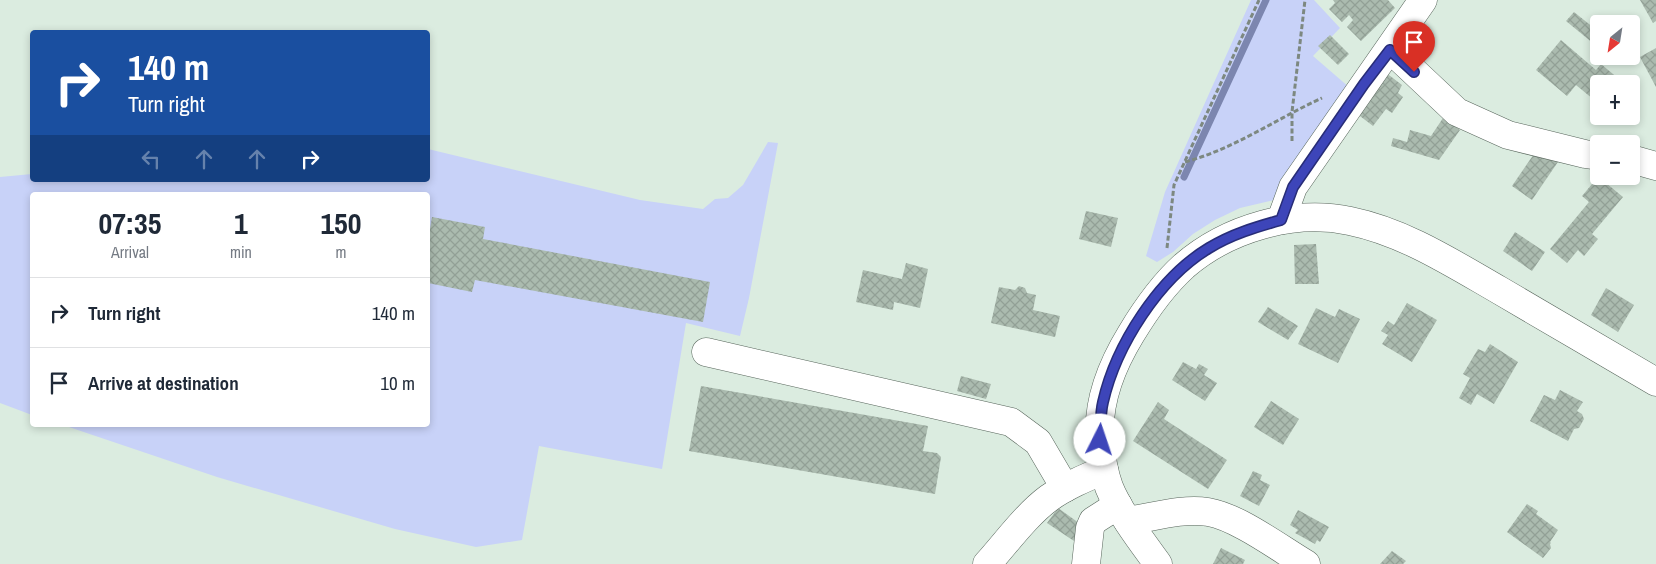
<!DOCTYPE html>
<html lang="en">
<head>
<meta charset="utf-8">
<style>
  :root { --surface:#fff; --page:#f2f2f3; --text:#1f2937; --muted:#747a83; --line:#e0e1e3 }
  body { margin:0; font-family:"Archivo Narrow",sans-serif; background:var(--page); color:var(--text); height:100vh; display:flex; flex-direction:column; font-size:19px; white-space:nowrap }
  * { box-sizing:border-box; margin:0 }
  p { font-size:16px; color:var(--muted) }
  .icon { flex:none; width:28px; height:28px; fill:none; stroke:currentColor; stroke-width:2; stroke-linecap:round; stroke-linejoin:round }
  .map { position:relative; flex:1; overflow:hidden }
  .details { position:absolute; left:30px; top:192px; width:400px; height:235px; display:flex; flex-direction:column; background:var(--surface); border-radius:5px; box-shadow:0 2px 8px #0003 }
  .details>* { flex:none }
  .banner { position:absolute; left:30px; top:30px; width:400px; height:152px; border-radius:5px; box-shadow:0 2px 8px #0003; background:#1a4fa0; color:#fff; overflow:hidden }
  .needle { width:32px; rotate:210deg }
  .buttons { position:absolute; left:1590px; top:15px; display:grid; gap:10px }
  .buttons a { display:grid; place-items:center; width:50px; height:50px; border-radius:5px; background:var(--surface); box-shadow:0 2px 8px #0003; font-size:25px }
  .pin { position:absolute; display:grid; place-items:center; width:42px; height:42px; color:#fff; margin:-51px -21px; border-radius:50% 50% 50% 0; rotate:-45deg; box-shadow:0 0 5px #0007 }
  .pin .icon { rotate:45deg }
  .me { position:absolute; width:55px; margin:-28px; rotate:4deg; stroke-linejoin:round; filter:drop-shadow(0 0 4px #0008) }
  .turn { display:flex; align-items:center; gap:18px; height:105px; padding:0 15px; font-size:22px }
  .turn .icon { width:65px; height:65px; stroke-width:2.5 }
  .turn b { display:block; font-size:35px; line-height:42px }
  .lanes { display:flex; align-items:center; height:48px; padding:0 15px; background:#0003; justify-content:center; gap:25px; direction:ltr }
  .lanes .off { opacity:.35 }
  .eta { display:flex; justify-content:space-evenly; align-items:center; height:85px; text-align:center }
  .eta b { font-size:30px; font-weight:700; line-height:35px }
  ul { padding:0; list-style:none }
  li { display:flex; align-items:center; gap:15px; height:70px; padding:0 15px; border-top:1px solid var(--line) }
  li div { flex:1 }
  li b { display:block; font-size:19px }
  li em { font-style:normal }
  .map>svg:first-child { display:block }
</style>
</head>
<body>
<div class="map">
<svg width="1656" height="564" viewBox="0 0 1656 564">
  <defs>
    <pattern id="building-cross-hatch" width="8" height="8" patternUnits="userSpaceOnUse" patternTransform="scale(1.25)"><rect width="8" height="8" fill="#abbbaf"/><path d="M0 0l8 8M0 8l8-8" fill="none" stroke="#92a096"/></pattern>
  </defs>
  <rect width="100%" height="100%" fill="#dbece0"/>
  <g fill="#c8d2f8">
    <polygon points="1251,0 1314,0 1340,28 1313,56 1350,88 1274,200 1240,208 1215,220 1193,234 1173,252 1157,262 1146,256 1165,192"/>
    <polygon points="768,142 778,143 749,298 740,336 686,323 662,469 539,446 522,540 476,547 395,529 217,477 63,425 428,425 428,195 32,195 32,415 0,403 0,177 32,174 32,180 428,180 428,149 640,200 703,209 715,199 728,198 743,185"/>
  </g>
  <g fill="none" stroke-linecap="round" stroke-linejoin="round">
    <polyline stroke="#7c86af" stroke-width="7" points="1184,177 1266,0"/>
  </g>
  <g fill="url(#building-cross-hatch)">
    <polygon points="1333,0 1388,0 1395,8 1361,41 1347,27 1353,20 1349,15 1342,22 1329,9 1335,3"/>
    <polygon points="1640,0 1656,0 1656,21 1653,23"/>
    <polygon points="1574,12 1599,32 1599,38 1594,44 1566,21"/>
    <polygon points="1330,35 1349,54 1338,65 1318,46"/>
    <polygon points="1561,40 1596,70 1601,64 1620,80 1616,84 1599,84 1599,104 1576,85 1567,96 1536,70"/>
    <polygon points="1656,48 1656,87 1640,57"/>
    <polygon points="1385,72 1402,85 1398,93 1403,97 1392,113 1386,109 1373,126 1356,113"/>
    <polygon points="1443,118 1460,130 1439,160 1391,146 1393,138 1407,142 1410,130 1431,136"/>
    <polygon points="1536,151 1562,156 1532,200 1512,186"/>
    <polygon points="1597,178 1604,184 1606,183 1623,197 1592,234 1598,239 1584,256 1578,250 1567,263 1550,249 1589,202 1582,196"/>
    <polygon points="1086,211 1118,218 1111,247 1079,239"/>
    <polygon points="432,217 485,227 483,239 710,282 703,322 475,280 472,292 428,283 428,241"/>
    <polygon points="1515,232 1545,252 1532,271 1503,251"/>
    <polygon points="1316,244 1319,284 1295,284 1294,245"/>
    <polygon points="906,263 928,269 920,308 894,302 893,310 856,302 863,270 902,279"/>
    <polygon points="1019,286 1025,288 1027,293 1036,295 1033,310 1060,316 1055,337 991,323 999,287 1015,290"/>
    <polygon points="1606,288 1634,305 1618,332 1591,315"/>
    <polygon points="1407,303 1437,320 1412,362 1382,344 1388,335 1381,331 1388,321 1394,325"/>
    <polygon points="1268,307 1298,326 1288,340 1258,322"/>
    <polygon points="1316,308 1335,317 1339,309 1360,319 1338,363 1298,344"/>
    <polygon points="1490,344 1518,362 1494,404 1477,394 1471,405 1459,398 1470,378 1463,374 1478,349 1485,352"/>
    <polygon points="1183,362 1196,369 1199,364 1208,369 1204,375 1217,383 1205,401 1172,380"/>
    <polygon points="961,376 991,384 986,399 957,391"/>
    <polygon points="701,386 928,426 923,451 937,453 941,457 935,494 689,451"/>
    <polygon points="1560,390 1583,402 1577,411 1582,414 1584,419 1579,428 1574,429 1568,441 1530,421 1544,395 1555,400"/>
    <polygon points="1271,401 1299,419 1283,445 1254,427"/>
    <polygon points="1158,402 1169,410 1164,419 1227,460 1208,489 1133,441"/>
    <polygon points="1253,471 1262,475 1260,480 1270,485 1259,506 1240,496"/>
    <polygon points="1527,504 1538,511 1536,514 1558,530 1550,542 1551,543 1550,544 1551,548 1543,558 1507,532"/>
    <polygon points="1058,508 1079,523 1077,543 1047,523"/>
    <polygon points="1298,510 1329,527 1320,542 1317,540 1315,544 1295,533 1298,530 1290,525"/>
    <polygon points="1221,548 1245,560 1243,564 1213,564"/>
    <polygon points="1392,551 1406,561 1403,564 1380,564"/>
  </g>
  <g fill="none" stroke-linecap="round" stroke-linejoin="round">
    <g stroke="#57655b" stroke-width="29">
      <g id="minor">
        <polyline points="1390,49 1457,112 1508,135 1585,154 1599,156"/>
        <polyline points="1631,159 1656,166"/>
        <polyline points="1281,220 1293,187 1423,0"/>
        <polyline points="706,352 1011,422 1038,442 1065,488"/>
        <path d="M 1128,521 C 1154,517 1182,508 1208,512 C 1238,517 1279,548 1306,564"/>
        <path d="M 987,564 C 1006,543 1026,515 1049,498 C 1066,486 1085,478 1104,470"/>
        <polyline points="1086,564 1090,528 1093,521 1118,505"/>
        <path d="M 1158,564 C 1142,542 1119,512 1109,487 C 1104,473 1101,455 1100,440 C 1097,403 1112,365 1131,334 C 1146,309 1163,285 1184,266 C 1228,228 1294,209 1350,221 C 1404,232 1452,263 1499,290 C 1551,321 1604,351 1656,382"/>
      </g>
    </g>
    <g stroke="#7d8880" stroke-width="3" stroke-dasharray="5 2.5" stroke-linecap="butt">
      <polyline points="1292,141 1292,112 1305,0"/>
      <path d="M 1185,162 C 1234,149 1276,119 1322,98"/>
      <polyline points="1167,248 1174,185 1259,0"/>
    </g>
    <use href="#minor" stroke="#fff" stroke-width="28"/>
  </g>
  <g fill="none" stroke-linecap="round" stroke-linejoin="round">
    <g stroke="#282d78" stroke-width="12">
      <path id="route" d="M 1100,440 C 1101,427 1100,414 1103,402 C 1116,345 1159,278 1209,248 C 1232,234 1256,227 1281,220 L 1293,187 L 1364,84 L 1390,50 L 1414,72"/>
    </g>
    <use href="#route" stroke="#3d45b9" stroke-width="9"/>
  </g>
</svg>
<div class="buttons">
<a><svg class="needle" viewBox="-14 -14 28 28"><path d="M0-13l5 13h-10z" fill="#e53935"/><path d="M0 13l5-13h-10z" fill="#747a83"/></svg></a>
<a>+</a>
<a>−</a>
</div>
<div class="pin" style="left:1414px;top:72px;background:#d93025"><svg class="icon" aria-label="arrive" viewBox="0 0 24 24"><path d="M6 21V4h12l-3 4 3 4H6"/></svg></div>
<svg class="me" style="left:1100px;top:440px" viewBox="-20 -20 40 40"><circle r="19" fill="#fff"/><path d="M0-13L10 11 0 6-10 11z" fill="#3d45b9"/></svg>
<div class="banner">
<div class="turn"><svg class="icon" aria-label="right" viewBox="0 0 24 24"><path d="M7 20v-9h11M14 6l5 5-5 5"/></svg><div><b>140 m</b>Turn right</div></div>
<div class="lanes"><svg class="icon off" aria-label="left" viewBox="0 0 24 24"><path d="M17 20v-9H6M10 6l-5 5 5 5"/></svg><svg class="icon off" aria-label="ahead" viewBox="0 0 24 24"><path d="M12 20V5M6 11l6-6 6 6"/></svg><svg class="icon off" aria-label="ahead" viewBox="0 0 24 24"><path d="M12 20V5M6 11l6-6 6 6"/></svg><svg class="icon" aria-label="right" viewBox="0 0 24 24"><path d="M7 20v-9h11M14 6l5 5-5 5"/></svg></div>
</div>
<section class="details">
<div class="eta">
<div><b>07:35</b><p>Arrival</p></div>
<div><b>1</b><p>min</p></div>
<div><b>150</b><p>m</p></div>
</div>
<ul>
<li><svg class="icon" aria-label="right" viewBox="0 0 24 24"><path d="M7 20v-9h11M14 6l5 5-5 5"/></svg><div><b>Turn right</b></div><em>140 m</em></li>
<li><svg class="icon" aria-label="arrive" viewBox="0 0 24 24"><path d="M6 21V4h12l-3 4 3 4H6"/></svg><div><b>Arrive at destination</b></div><em>10 m</em></li>
</ul>
</section>
</div>
</body>
</html>
